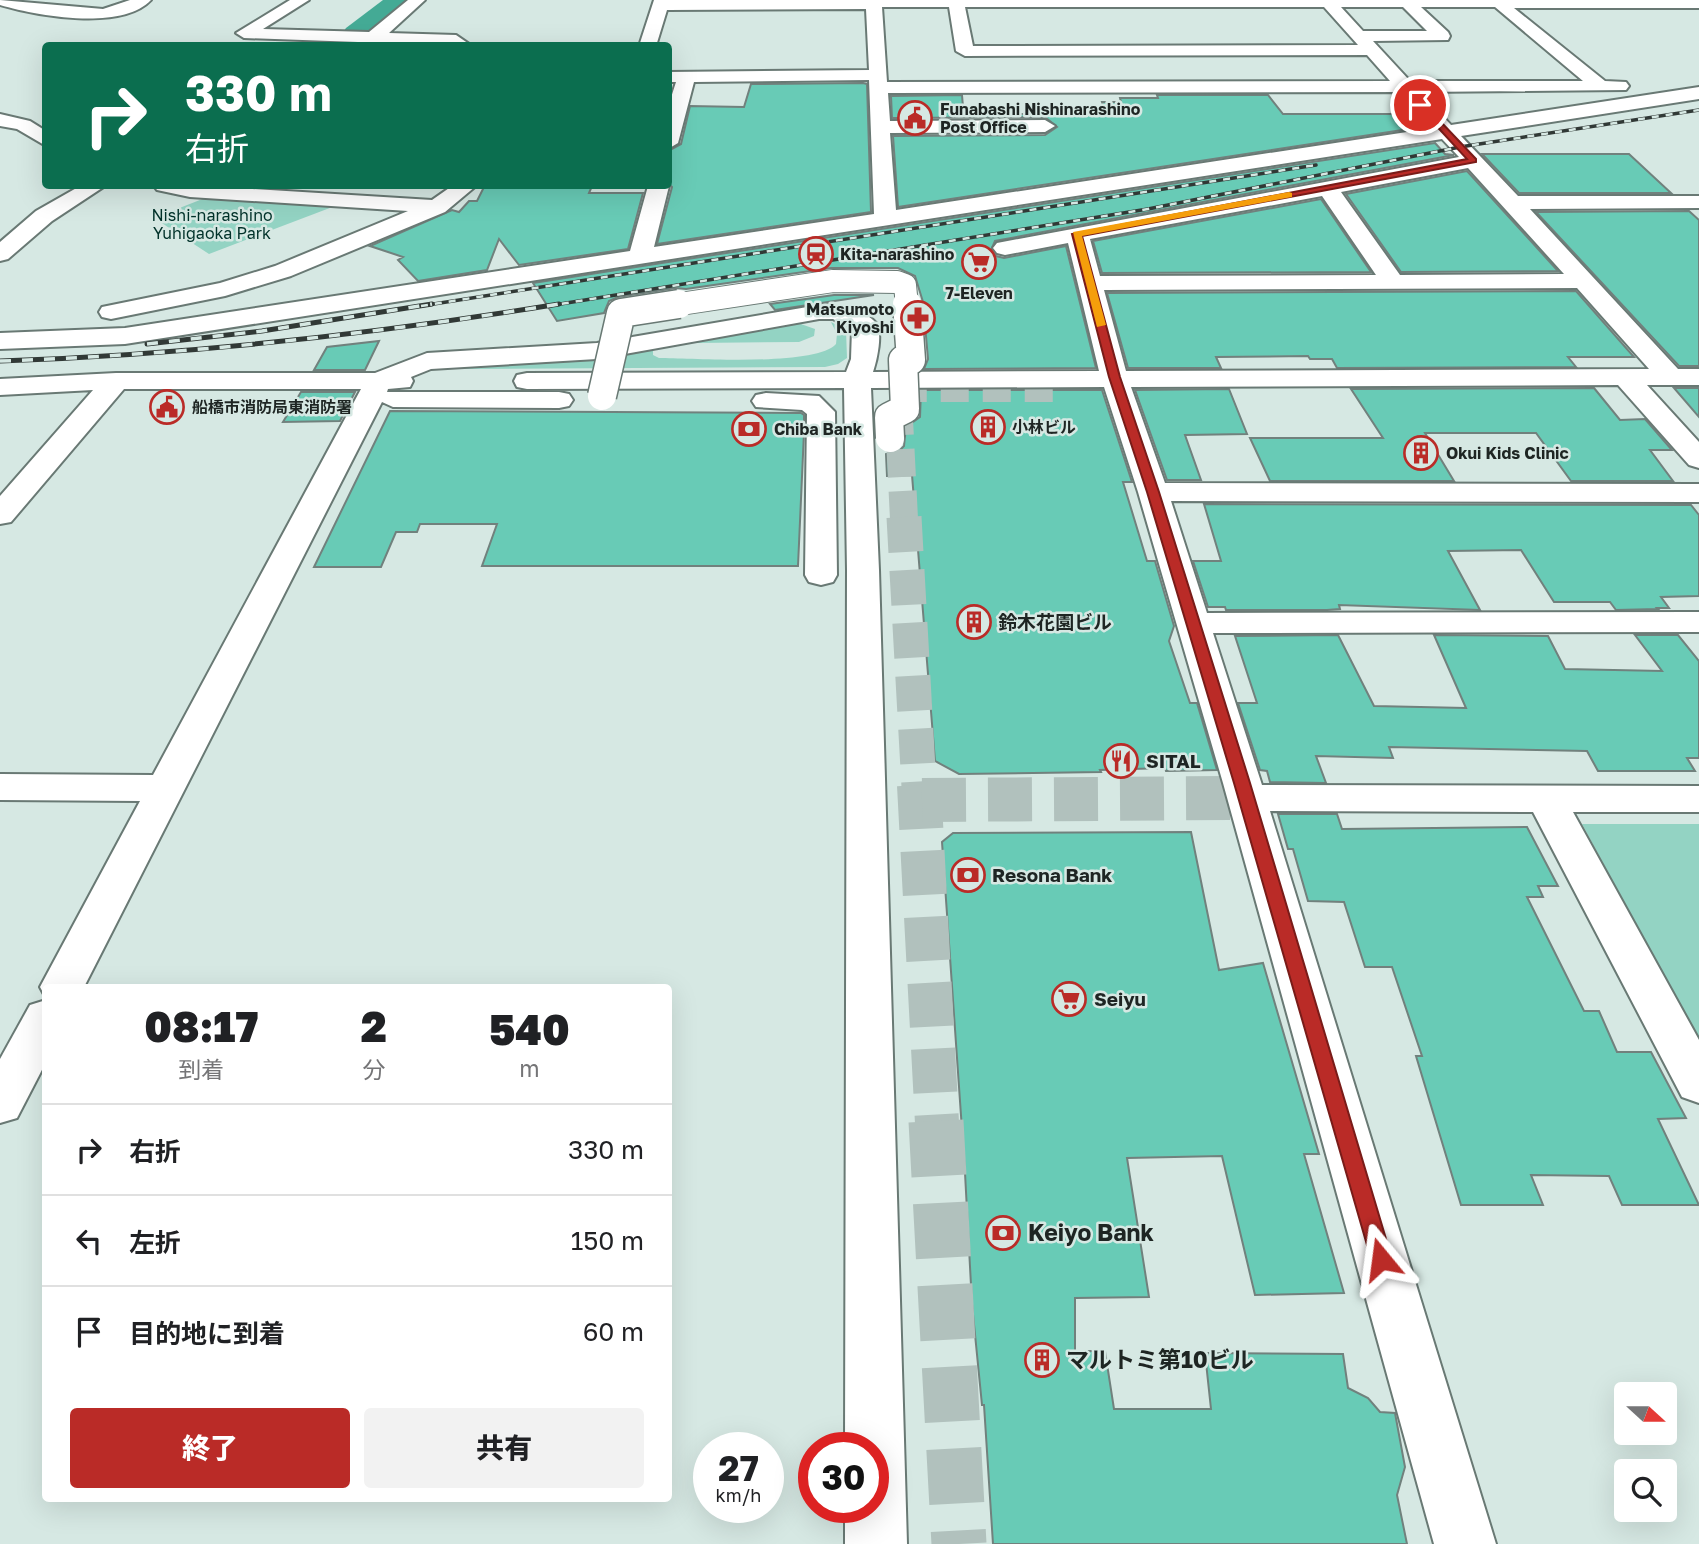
<!DOCTYPE html>
<html lang="ja">
<head>
<meta charset="utf-8">
<style>
  :root { --surface:#fff; --page:#f2f2f2; --text:#202124; --muted:#757577; --line:#e0e0e0; --accent:#ba2b27 }
  body { margin:0; font-family:"Golos Text","Noto Sans JP",sans-serif; background:var(--page); color:var(--text); height:100vh; display:flex; flex-direction:column; font-size:26px; white-space:nowrap }
  * { box-sizing:border-box; margin:0 }
  p { font-size:23px; color:var(--muted) }
  .icon { flex:none; width:38px; height:38px; fill:none; stroke:currentColor; stroke-width:2; stroke-linecap:round; stroke-linejoin:round }
  .map { position:relative; flex:1; overflow:hidden }
  .details { position:absolute; left:42px; top:984px; width:630px; height:518px; display:flex; flex-direction:column; background:var(--surface); border-radius:7px; box-shadow:0 7px 28px #0002 }
  .details>* { flex:none }
  .top-card { position:absolute; left:42px; top:42px; width:630px; height:147px; border-radius:7px; box-shadow:0 7px 28px #0002; background:#0b6e4f; color:#fff; overflow:hidden }
  .needle { width:46px; rotate:111deg }
  .controls { position:absolute; left:1614px; top:1382px; display:grid; gap:14px }
  .controls a { display:grid; place-items:center; width:63px; height:63px; border-radius:7px; background:var(--surface); box-shadow:0 7px 28px #0002; font-size:35px }
  .speed { position:absolute; left:693px; top:1432px; display:flex; gap:14px; font-size:35px; font-weight:700; text-align:center }
  .speed>* { display:grid; place-content:center; width:91px; height:91px; border-radius:50%; background:var(--surface); box-shadow:0 7px 28px #0002; line-height:1 }
  .speed small { font-size:18px; font-weight:400 }
  .speed .limit { border:10px solid #d22; background:#fff; color:#111 }
  .pin { position:absolute; display:grid; place-items:center; width:60px; height:60px; color:#fff; margin:-30px; border:4px solid #fff; border-radius:50%; box-shadow:0 2px 7px #0007 }
  .me { position:absolute; width:77px; margin:-38px; rotate:344deg; stroke-linejoin:round; filter:drop-shadow(0 0 5px #0008) }
  .turn { display:flex; align-items:center; gap:24px; height:147px; padding:0 28px; font-size:32px }
  .turn .icon { width:91px; height:91px; stroke-width:2.5 }
  .turn b { display:block; font-size:49px; line-height:60px }
  .eta { display:flex; justify-content:space-evenly; align-items:center; height:119px; text-align:center }
  .eta b { font-size:42px; font-weight:800; line-height:49px }
  .button { display:flex; gap:14px; margin-top:auto; padding:14px 28px }
  .button a { flex:1; height:80px; border-radius:7px; background:var(--accent); color:#fff; font-size:28px; font-weight:800; line-height:80px; text-align:center }
  .button a+a { background:var(--page); color:var(--text) }
  ul { padding:0; list-style:none }
  li { display:flex; align-items:center; gap:21px; height:91px; padding:0 28px; border-top:2px solid var(--line) }
  li div { flex:1 }
  li b { display:block; font-size:26px }
  li em { font-style:normal }
  .map>svg:first-child { display:block }
</style>
</head>
<body>
<div class="map">
<svg width="1699" height="1544" viewBox="0 0 1699 1544">
  <rect width="100%" height="100%" fill="#d6e8e3"/>
  <g fill="#93d3c3">
    <polygon points="205,198 335,206 209,254 154,218"/>
    <path d="M 831,322 L 846,330 L 847,358 L 838,364 L 825,367 L 458,369 L 460,365 L 648,348 L 653,350 L 653,355 L 659,358 C 693,358 815,367 836,344 L 837,334 Z"/>
    <polygon points="798,323 815,329 814,336 799,342 694,343 689,340"/>
    <polygon points="1582,824 1699,824 1699,1042"/>
  </g>
  <g fill="none" stroke-linecap="round" stroke-linejoin="round">
    <polygon fill="#44aa95" fill-rule="evenodd" points="383,0 417,0 365,46 333,46 346,28"/>
  </g>
  <g fill="#68cbb6" stroke="#71817d" stroke-width="2">
    <polygon points="863,83 867,84 871,212 657,244 672,187 668,183 668,151 681,144 690,106 744,107 751,84"/>
    <polygon points="962,95 963,107 983,107 983,114 1106,114 1102,102 1121,102 1120,98 1158,98 1157,95 1268,95 1283,114 1413,114 1422,127 898,207 893,136 1045,135 1057,127 1045,117 892,118 891,96"/>
    <polygon points="1435,143 1445,154 1454,155 995,241 991,250 996,256 1004,258 1066,246 1096,368 924,369 928,359 923,302 915,276 898,268 831,268 686,289 676,288 618,297 609,301 604,313 557,321 533,283"/>
    <polygon points="1482,154 1629,154 1671,193 1519,193"/>
    <polygon points="1467,171 1558,271 1401,272 1346,194"/>
    <polygon points="592,186 589,193 643,193 628,249 519,265 499,239 487,270 418,281 398,260 403,257 370,246 452,210 459,212 469,201 477,201 484,187"/>
    <polygon points="1321,199 1371,272 1102,273 1093,241"/>
    <polygon points="1689,211 1699,220 1699,366 1679,366 1536,212"/>
    <polygon points="1576,291 1634,357 1568,357 1576,367 1337,368 1332,359 1310,359 1308,356 1216,357 1221,368 1128,368 1107,293"/>
    <polygon points="834,295 874,295 775,310 770,304"/>
    <polygon points="379,341 365,370 314,370 327,347"/>
    <polygon points="1594,388 1620,420 1645,419 1672,450 1650,450 1673,481 1571,481 1536,433 1425,433 1454,481 1270,481 1250,438 1383,438 1351,389"/>
    <polygon points="1674,388 1699,388 1699,417"/>
    <polygon points="1229,389 1247,434 1185,435 1201,480 1167,480 1135,390"/>
    <polygon points="921,390 1102,390 1132,482 1123,482 1147,561 1155,561 1174,626 1169,641 1190,703 1197,703 1217,770 1166,771 1165,768 1100,770 1101,772 959,774 935,761 912,475 887,476 886,454 898,452 904,446 906,427 920,417"/>
    <polygon points="301,392 355,392 340,421 283,422"/>
    <polygon points="390,411 801,413 804,415 804,432 798,566 482,566 497,524 420,524 417,532 396,532 381,567 314,567"/>
    <polygon points="1204,504 1691,505 1699,515 1699,596 1661,597 1669,608 1657,608 1658,609 1616,610 1610,602 1554,602 1521,550 1448,551 1480,610 1339,605 1340,609 1327,610 1226,610 1225,607 1208,607 1193,561 1221,561"/>
    <polygon points="1338,635 1374,706 1466,708 1434,635 1548,636 1565,669 1662,671 1635,635 1678,635 1699,661 1699,758 1687,758 1695,771 1598,771 1587,751 1389,747 1393,758 1316,756 1326,783 1270,782 1267,771 1260,770 1238,703 1257,703 1235,636"/>
    <polygon points="1278,814 1337,814 1342,829 1527,827 1558,886 1538,886 1543,897 1527,897 1584,1011 1599,1011 1617,1052 1651,1052 1686,1118 1658,1119 1699,1205 1622,1205 1609,1176 1531,1175 1543,1205 1461,1205 1416,1056 1422,1056 1392,967 1365,967 1344,902 1308,901 1293,849 1288,849"/>
    <polygon points="1191,832 1219,970 1263,963 1319,1154 1304,1154 1344,1293 1255,1295 1222,1156 1127,1158 1149,1297 1075,1298 1075,1351 1105,1351 1114,1409 1211,1409 1205,1353 1343,1354 1348,1388 1368,1398 1380,1412 1395,1413 1405,1467 1397,1495 1407,1544 993,1544 984,1405 982,1405 972,1304 965,1173 942,842 953,833"/>
  </g>
  <g fill="none" stroke-linecap="round" stroke-linejoin="round">
    <polyline stroke="#b1c1bd" stroke-width="28" stroke-dasharray="28 14" stroke-linecap="butt" points="904,519 898,399 901,392 917,388 1053,388"/>
    <polyline stroke="#b1c1bd" stroke-width="35" stroke-dasharray="35 18" stroke-linecap="butt" points="904,517 919,787"/>
    <g stroke="#b1c1bd" stroke-width="44" stroke-dasharray="44 22" stroke-linecap="butt">
      <polyline points="919,785 937,1123"/>
      <polyline points="922,800 1246,798"/>
    </g>
    <polyline stroke="#b1c1bd" stroke-width="55" stroke-dasharray="55 27" stroke-linecap="butt" points="936,1121 959,1544"/>
    <g stroke="#697974" stroke-width="4">
      <g id="minor">
        <path d="M 0,0 L 103,9 L 130,0 L 151,0 C 122,31 37,16 0,5 Z"/>
        <polygon points="290,0 309,0 263,29 369,32 408,0 425,0 389,33 456,35 472,46 377,42 374,46 355,46 358,42 244,38 236,33"/>
        <path d="M 654,0 L 1699,0 L 1699,8 L 1514,8 L 1605,81 L 1626,82 L 1629,86 L 1626,90 L 1420,92 L 1451,125 L 1699,87 L 1699,99 L 1461,136 L 1518,196 L 1699,196 L 1699,208 L 1530,209 L 1678,369 L 1699,369 L 1699,385 L 1647,385 L 1699,442 L 1699,468 L 1689,465 L 1618,385 L 1131,387 L 1165,483 L 1699,484 L 1699,502 L 1171,501 L 1207,613 L 1699,612 L 1699,632 L 1213,633 L 1262,785 L 1699,786 L 1699,812 L 1573,812 L 1699,1040 L 1699,1103 L 1682,1097 L 1533,812 L 1270,811 L 1496,1544 L 1434,1544 L 1223,783 L 1138,492 L 1104,387 L 871,388 L 879,570 L 907,1544 L 845,1544 L 845,1507 L 873,1507 L 873,1447 L 845,1447 L 847,570 L 844,388 L 527,389 L 517,387 L 514,381 L 517,375 L 527,373 L 846,372 L 851,359 L 852,329 L 833,319 L 819,319 L 597,359 L 431,369 L 411,377 L 413,381 L 410,387 L 388,389 L 387,392 L 559,392 L 569,394 L 573,400 L 569,406 L 559,408 L 393,407 L 382,402 L 84,987 L 46,987 L 46,998 L 40,987 L 140,801 L 0,800 L 0,774 L 153,775 L 361,389 L 124,389 L 11,522 L 0,524 L 0,496 L 93,390 L 0,395 L 0,379 L 116,373 L 375,373 L 427,353 L 597,343 L 819,305 C 835,305 865,309 876,323 C 883,333 877,360 873,372 L 1099,371 L 1068,243 L 1005,255 L 997,253 L 993,248 L 997,243 L 1459,157 L 1442,139 L 125,344 L 0,349 L 0,333 L 125,328 L 630,251 L 648,186 L 669,186 L 654,247 L 874,214 L 869,80 L 694,82 L 678,143 L 668,149 L 668,107 L 676,82 L 668,82 L 668,72 L 869,70 L 866,9 L 667,10 L 656,46 L 639,46 ZM 882,7 L 949,7 L 956,51 L 965,56 L 1367,55 L 1390,81 L 887,82 ZM 965,7 L 1324,7 L 1358,45 L 973,46 ZM 1341,7 L 1403,7 L 1427,31 L 1363,31 ZM 1421,7 L 1495,7 L 1583,81 L 1410,81 L 1373,41 L 1448,40 L 1450,36 L 1448,32 ZM 1400,92 L 1433,128 L 896,210 L 890,133 L 1045,132 L 1055,126 L 1045,120 L 890,121 L 888,93 ZM 1468,168 L 1564,274 L 1400,275 L 1341,192 ZM 1322,196 L 1376,275 L 1100,276 L 1090,239 ZM 1577,288 L 1649,369 L 1126,371 L 1104,290 Z"/>
        <polygon points="0,114 30,121 46,131 46,146 17,129 0,126"/>
        <polygon points="80,186 105,186 52,221 8,259 0,261 0,242 36,211"/>
        <polygon points="154,186 204,186 432,200 452,186 476,186 445,212 291,276 225,296 111,319 102,317 99,312 102,307 220,283 275,266 408,211 190,197 157,190"/>
        <polygon points="766,393 819,396 835,412 837,575 833,582 821,585 809,582 805,575 807,414 802,410 756,407 752,401 756,395"/>
        <polygon points="46,1000 46,1062 17,1118 0,1123 0,1059 30,1005"/>
      </g>
    </g>
    <use href="#minor" fill="#fff" fill-rule="evenodd"/>
    <g stroke="#313936" stroke-width="3.5">
      <g id="rail-far1">
        <polyline points="421,306 1316,165"/>
        <polyline points="548,306 1148,209 1460,147 1699,110"/>
      </g>
    </g>
    <g stroke="#313936" stroke-width="5">
      <g id="rail">
        <polyline points="147,344 262,331 432,304"/>
        <path d="M 0,361 C 187,355 374,334 559,304"/>
      </g>
    </g>
    <use href="#rail-far1" stroke="#d6e8e3" stroke-width="2.5" stroke-dasharray="7" stroke-linecap="butt"/>
    <use href="#rail" stroke="#d6e8e3" stroke-width="3.5" stroke-dasharray="11" stroke-linecap="butt"/>
    <g stroke="#697974" stroke-width="24" stroke-linecap="butt">
      <polyline id="minor-bridge-far1" points="667,306 833,281 897,282 905,285 907,306"/>
    </g>
    <g stroke="#697974" stroke-width="31" stroke-linecap="butt">
      <g id="minor-bridge">
        <polyline points="602,396 621,313 679,304"/>
        <polyline points="890,438 889,417 905,409 903,360 911,360 907,304"/>
      </g>
    </g>
    <use href="#minor-bridge-far1" stroke="#fff" stroke-width="22"/>
    <use href="#minor-bridge" stroke="#fff" stroke-width="28"/>
  </g>
  <polygon fill="#ba2b27" stroke="#791c19" stroke-width="2" points="1418,103 1423,103 1476,159 1476,162 1082,236 1120,377 1159,492 1250,783 1392,1259 1389,1266 1381,1268 1374,1266 1371,1259 1234,783 1147,492 1109,377 1072,234 1467,159 1418,106"/>
  <polygon fill="#f59e0b" points="1289,192 1292,193 1292,197 1082,236 1106,325 1097,327 1073,232"/>
  <defs>
    <g id="civic-ring" transform="scale(1.75)"><circle r="9.5" fill="#d6e8e3" stroke="#ba2b27" stroke-width="1.5"/><path d="M-.6-6.5H3V-4.5H.6V-3L4-1V1h2V6H-6V1h2V-1L-.6-3ZM-1.2 2.5V6h2.4V2.5Z" fill="#ba2b27"/></g>
    <g id="station-ring" transform="scale(1.75)"><circle r="9.5" fill="#d6e8e3" stroke="#ba2b27" stroke-width="1.5"/><path d="M-3-6H3Q5-6 5-4V2Q5 4 3 4L4.5 6H3L1.5 4h-3L-3 6H-4.5L-3 4Q-5 4-5 2V-4Q-5-6-3-6ZM-3.5-4v3h7v-3ZM-3.5 1v1.5H-2V1ZM2 1v1.5H3.5V1Z" fill="#ba2b27"/></g>
    <g id="supermarket-ring" transform="scale(1.75)"><circle r="9.5" fill="#d6e8e3" stroke="#ba2b27" stroke-width="1.5"/><path d="M-6-5.5h2.5l.6 2H6L4.5 2H-2.5L-4.4-4H-6ZM-1.5 3.2a1.3 1.3 0 1 0 .1 0ZM3 3.2a1.3 1.3 0 1 0 .1 0Z" fill="#ba2b27"/></g>
    <g id="pharmacy-ring" transform="scale(1.75)"><circle r="9.5" fill="#d6e8e3" stroke="#ba2b27" stroke-width="1.5"/><path d="M-2-6h4v4h4v4h-4v4h-4v-4h-4v-4h4Z" fill="#ba2b27"/></g>
    <g id="building-ring" transform="scale(1.75)"><circle r="9.5" fill="#d6e8e3" stroke="#ba2b27" stroke-width="1.5"/><path d="M-4-6H4V6H1V3H-1V6H-4ZM-2.5-4.3h1.7v1.8h-1.7ZM.8-4.3h1.7v1.8H.8ZM-2.5-1h1.7V.8h-1.7ZM.8-1h1.7V.8H.8Z" fill="#ba2b27"/></g>
    <g id="bank-ring" transform="scale(1.75)"><circle r="9.5" fill="#d6e8e3" stroke="#ba2b27" stroke-width="1.5"/><path d="M-6-4H6V4H-6ZM0-2.3a2.3 2.3 0 1 0 0 4.6a2.3 2.3 0 1 0 0-4.6Z" fill="#ba2b27"/></g>
    <g id="restaurant-ring" transform="scale(1.75)"><circle r="9.5" fill="#d6e8e3" stroke="#ba2b27" stroke-width="1.5"/><path d="M-5-6h1v4h1v-4h1v4h1v-4h1v5L-1.5 .5V6h-2V.5L-5-1ZM5-6V6H3V1.5H1.5Q1.5-4 5-6Z" fill="#ba2b27"/></g>
  </defs>
  <g fill-rule="evenodd">
    <use href="#civic-ring" x="915" y="118"/>
    <use href="#station-ring" x="816" y="254"/>
    <use href="#supermarket-ring" x="979" y="262"/>
    <use href="#pharmacy-ring" x="918" y="318"/>
    <use href="#civic-ring" x="167" y="407"/>
    <use href="#building-ring" x="988" y="427"/>
    <use href="#bank-ring" x="749" y="429"/>
    <use href="#building-ring" x="1421" y="453"/>
    <use href="#building-ring" x="974" y="622"/>
    <use href="#restaurant-ring" x="1121" y="761"/>
    <use href="#bank-ring" x="968" y="875"/>
    <use href="#supermarket-ring" x="1069" y="999"/>
    <use href="#bank-ring" x="1003" y="1233"/>
    <use href="#building-ring" x="1042" y="1360"/>
  </g>
  <g text-anchor="middle" stroke-width="5" stroke-linejoin="round" paint-order="stroke">
    <g font-size="16" font-weight="bold" fill="#1e2523" stroke="#d6e8e3" text-anchor="start">
      <text x="940" y="115">Funabashi Nishinarashino<tspan x="940" dy="18">Post Office</tspan></text>
      <text x="840" y="260">Kita-narashino</text>
      <text x="979" y="299" text-anchor="middle">7-Eleven</text>
      <text x="894" y="315" text-anchor="end">Matsumoto<tspan x="894" dy="18">Kiyoshi</tspan></text>
      <text x="192" y="413">船橋市消防局東消防署</text>
      <text x="1012" y="433">小林ビル</text>
      <text x="774" y="435">Chiba Bank</text>
      <text x="1446" y="459">Okui Kids Clinic</text>
    </g>
    <g font-size="16" fill="#01322a" stroke="#d6e8e3">
      <text x="212" y="221">Nishi-narashino<tspan x="212" dy="18">Yuhigaoka Park</tspan></text>
    </g>
    <g font-size="19" font-weight="bold" fill="#1e2523" stroke="#d6e8e3" text-anchor="start">
      <text x="998" y="629">鈴木花園ビル</text>
      <text x="1146" y="768">SITAL</text>
      <text x="992" y="882">Resona Bank</text>
      <text x="1094" y="1006">Seiyu</text>
    </g>
    <g font-size="23" font-weight="bold" fill="#1e2523" stroke="#d6e8e3" text-anchor="start">
      <text x="1028" y="1241">Keiyo Bank</text>
      <text x="1066" y="1368">マルトミ第10ビル</text>
    </g>
  </g>
</svg>
<div class="controls">
<a><svg class="needle" viewBox="-14 -14 28 28"><path d="M0-13l5 13h-10z" fill="#e53935"/><path d="M0 13l5-13h-10z" fill="#757577"/></svg></a>
<a><svg class="icon" aria-label="search" viewBox="0 0 24 24"><circle cx="10" cy="10" r="6"/><path d="M15 15l6 6"/></svg></a>
</div>
<div class="speed"><div>27<small>km/h</small></div><div class="limit">30</div></div>
<div class="pin" style="left:1420px;top:105px;background:#d93025"><svg class="icon" aria-label="arrive" viewBox="0 0 24 24"><path d="M6 21V4h12l-3 4 3 4H6"/></svg></div>
<svg class="me" style="left:1381px;top:1259px" viewBox="-20 -20 40 40"><path d="M0-17L14 15 0 8-14 15z" fill="#ba2b27" stroke="#fff" stroke-width="4"/></svg>
<div class="top-card">
<div class="turn"><svg class="icon" aria-label="right" viewBox="0 0 24 24"><path d="M7 20v-9h11M14 6l5 5-5 5"/></svg><div><b>330 m</b>右折</div></div>
</div>
<section class="details">
<div class="eta">
<div><b>08:17</b><p>到着</p></div>
<div><b>2</b><p>分</p></div>
<div><b>540</b><p>m</p></div>
</div>
<ul>
<li><svg class="icon" aria-label="right" viewBox="0 0 24 24"><path d="M7 20v-9h11M14 6l5 5-5 5"/></svg><div><b>右折</b></div><em>330 m</em></li>
<li><svg class="icon" aria-label="left" viewBox="0 0 24 24"><path d="M17 20v-9H6M10 6l-5 5 5 5"/></svg><div><b>左折</b></div><em>150 m</em></li>
<li><svg class="icon" aria-label="arrive" viewBox="0 0 24 24"><path d="M6 21V4h12l-3 4 3 4H6"/></svg><div><b>目的地に到着</b></div><em>60 m</em></li>
</ul>
<div class="button"><a>終了</a><a>共有</a></div>
</section>
</div>
</body>
</html>
